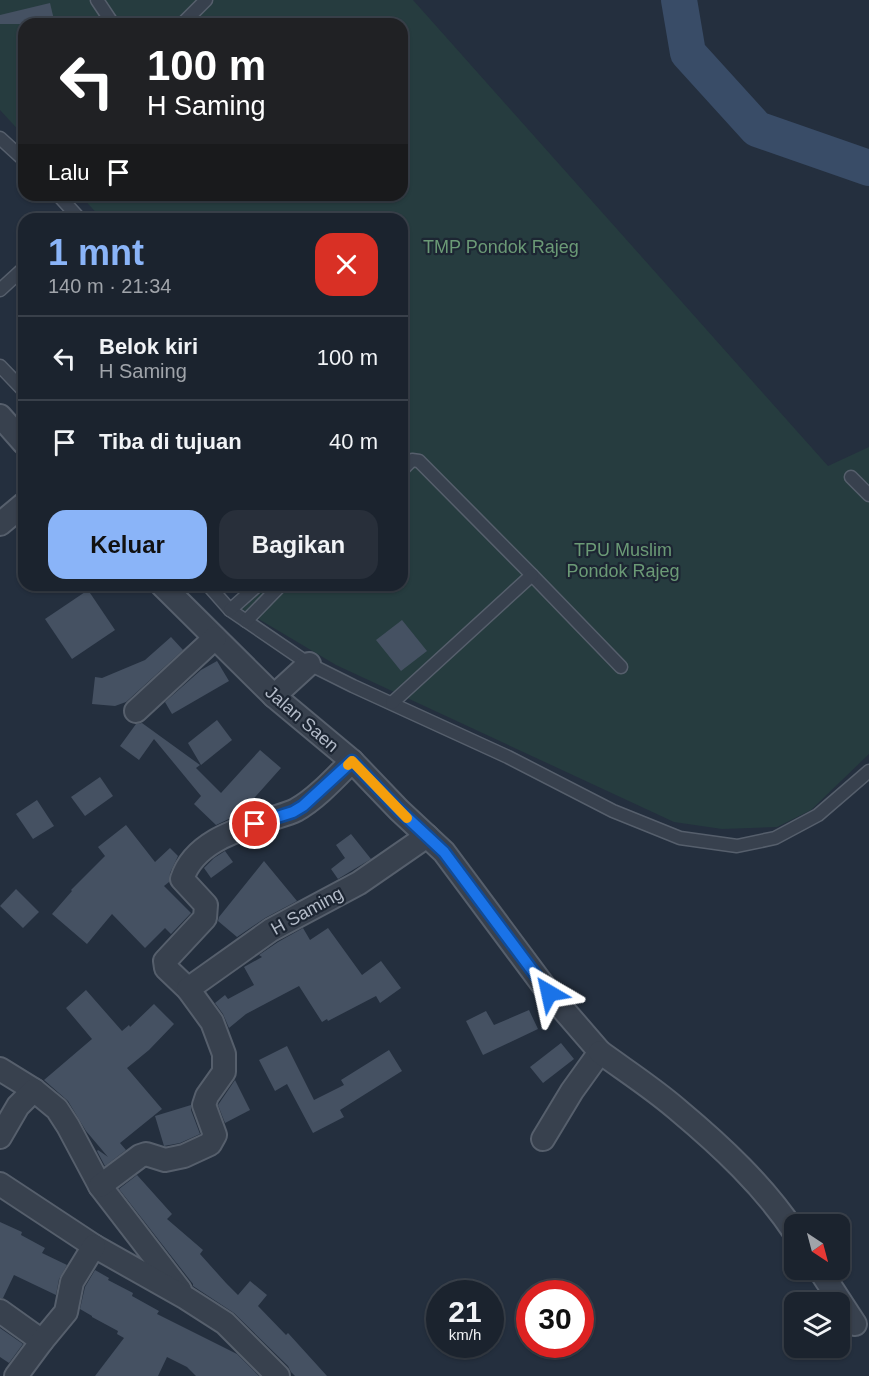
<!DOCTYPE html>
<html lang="id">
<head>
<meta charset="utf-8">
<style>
  :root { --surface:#1b232e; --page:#282f3a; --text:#f1f3f6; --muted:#a0a4aa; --line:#39404a; --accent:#8ab4f8 }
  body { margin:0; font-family:Arial,sans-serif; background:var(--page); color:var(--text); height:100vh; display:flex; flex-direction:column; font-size:22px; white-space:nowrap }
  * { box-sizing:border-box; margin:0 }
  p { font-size:20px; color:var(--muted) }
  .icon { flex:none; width:33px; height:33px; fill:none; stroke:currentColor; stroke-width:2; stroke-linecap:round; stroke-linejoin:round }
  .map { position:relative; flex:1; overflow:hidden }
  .details { position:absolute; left:18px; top:213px; width:390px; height:378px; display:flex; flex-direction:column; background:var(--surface); border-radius:18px; box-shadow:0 2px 4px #0004,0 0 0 2px var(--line) }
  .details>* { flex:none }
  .hud { position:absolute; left:18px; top:18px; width:390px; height:183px; border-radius:18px; box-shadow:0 2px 4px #0004,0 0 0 2px var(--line); background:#202124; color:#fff; overflow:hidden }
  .needle { width:39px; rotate:144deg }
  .controls { position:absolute; left:784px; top:1214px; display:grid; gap:12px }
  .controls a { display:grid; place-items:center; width:66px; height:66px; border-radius:12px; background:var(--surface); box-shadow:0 2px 4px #0004,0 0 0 2px var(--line); font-size:30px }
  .speed { position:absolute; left:426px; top:1280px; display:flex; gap:12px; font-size:30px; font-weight:700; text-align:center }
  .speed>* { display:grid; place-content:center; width:78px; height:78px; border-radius:50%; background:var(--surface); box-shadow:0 2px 4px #0004,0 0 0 2px var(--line); line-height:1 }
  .speed small { font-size:15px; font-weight:400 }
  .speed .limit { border:9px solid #d22; background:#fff; color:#111 }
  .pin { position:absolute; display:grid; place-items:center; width:51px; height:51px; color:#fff; margin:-26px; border:3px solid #fff; border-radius:50%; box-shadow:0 2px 6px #0007 }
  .me { position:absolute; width:66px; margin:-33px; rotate:324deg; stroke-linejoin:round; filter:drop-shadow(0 0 4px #0008) }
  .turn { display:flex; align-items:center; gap:21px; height:126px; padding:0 30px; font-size:27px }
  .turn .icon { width:78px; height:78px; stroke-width:2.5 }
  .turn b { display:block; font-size:42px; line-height:51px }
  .then { display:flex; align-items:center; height:57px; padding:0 30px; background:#0003; gap:12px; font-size:22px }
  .round { display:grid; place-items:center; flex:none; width:63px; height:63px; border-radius:18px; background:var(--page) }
  .summary { display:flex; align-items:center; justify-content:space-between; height:102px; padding:0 30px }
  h1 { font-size:36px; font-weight:800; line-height:45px; color:var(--accent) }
  .primary-button { display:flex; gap:12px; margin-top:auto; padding:12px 30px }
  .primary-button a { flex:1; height:69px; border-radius:18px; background:var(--accent); color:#111; font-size:24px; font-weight:800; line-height:69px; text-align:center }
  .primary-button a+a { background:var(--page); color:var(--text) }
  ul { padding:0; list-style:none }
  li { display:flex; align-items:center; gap:18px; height:84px; padding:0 30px; border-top:2px solid var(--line) }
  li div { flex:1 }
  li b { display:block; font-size:22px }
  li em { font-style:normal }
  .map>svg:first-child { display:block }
</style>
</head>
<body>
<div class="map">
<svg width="869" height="1376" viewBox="0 0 869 1376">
  <rect width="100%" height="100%" fill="#242f3e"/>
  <polygon fill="#263c3f" points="0,0 413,0 828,466 869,447 869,754 811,810 777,827 722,829 674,822 336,665 242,609 270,585 402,585 402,219 102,219 80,195 402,195 402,24 24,24 24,136 0,110"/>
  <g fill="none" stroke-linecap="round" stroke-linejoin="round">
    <polyline stroke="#394c67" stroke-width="36" points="679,0 688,53 757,129 869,168"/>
  </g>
  <g fill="#455162">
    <polygon points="50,3 55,24 0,24 0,15"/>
    <polygon points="88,590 115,630 72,659 45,619"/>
    <polygon points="402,620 427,651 401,671 376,640"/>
    <polygon points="171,637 183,650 126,702 115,706 92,704 95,677 102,678 145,660"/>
    <polygon points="217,661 229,681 172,714 165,702 201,670"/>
    <polygon points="217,720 232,740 201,765 188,743"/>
    <polygon points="142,723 200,765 196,768 221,793 260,750 281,768 248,805 246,804 231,818 216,825 194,804 201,796 154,739 139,760 120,746 136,724"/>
    <polygon points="100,777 113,796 85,816 71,797"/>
    <polygon points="37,800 54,826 33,839 16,814"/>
    <polygon points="126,825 155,862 170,848 178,856 170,873 169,882 164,886 191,913 171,934 165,928 145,948 112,914 87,944 52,914 72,891 71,890 105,856 98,847"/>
    <polygon points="351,834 371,859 338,879 331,869 345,858 336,845"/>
    <polygon points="225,851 233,862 211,878 204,868 214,858"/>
    <polygon points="264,861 297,901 265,918 237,937 218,921 219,917"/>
    <polygon points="16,889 39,912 23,928 0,906"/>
    <polygon points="303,928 310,940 328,928 362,975 381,961 401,988 380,1003 376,996 328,1021 327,1019 322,1022 299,986 246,1014 229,1028 223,1014 215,1003 225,995 228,999 254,985 244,967 262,957 259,955 278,942"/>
    <polygon points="86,990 122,1031 129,1025 130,1027 154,1004 174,1024 149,1050 127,1068 162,1109 120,1143 126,1150 105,1166 97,1151 98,1150 108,1157 86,1131 68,1101 44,1080 92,1039 66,1008"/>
    <polygon points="529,1010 538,1029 483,1055 466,1021 486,1011 494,1025"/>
    <polygon points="561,1043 574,1059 543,1083 530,1067"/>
    <polygon points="287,1046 314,1100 344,1085 341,1080 389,1050 402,1071 340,1110 344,1117 313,1133 287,1084 275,1091 259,1060"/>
    <polygon points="235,1080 250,1110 225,1123 218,1105"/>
    <polygon points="191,1105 191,1110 200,1134 180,1143 164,1146 155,1116"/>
    <polygon points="137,1175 172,1214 167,1219 203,1250 200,1254 226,1283 238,1295 250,1281 267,1295 258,1306 286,1335 288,1333 327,1376 295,1376 291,1372 288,1366 234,1313 193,1286 193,1284 119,1189"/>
    <polygon points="0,1222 22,1232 21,1235 45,1248 42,1253 67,1265 59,1279 56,1295 14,1275 3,1298 0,1298"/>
    <polygon points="95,1270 109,1278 108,1280 133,1293 132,1296 159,1311 157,1314 237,1354 259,1376 196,1376 187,1367 167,1357 158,1376 95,1376 124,1338 117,1334 118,1331 92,1317 92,1316 80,1309 85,1287"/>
    <polygon points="0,1328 23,1344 9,1363 0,1357"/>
  </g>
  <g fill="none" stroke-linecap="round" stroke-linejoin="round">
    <g stroke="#565f6c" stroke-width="15">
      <g id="lane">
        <polyline points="97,0 113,24"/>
        <polyline points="182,24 206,0"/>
        <polyline points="0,138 24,160"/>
        <polyline points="58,195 80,219"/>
        <polyline points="0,290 24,268"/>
        <polyline points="0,366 24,391"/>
        <polyline points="402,470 412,460 419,461 532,575 621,667"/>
        <polyline points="851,477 869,495"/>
        <polyline points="208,585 230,610 309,664 353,686 508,757 613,811 680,838 737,846 775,838 818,815 869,771"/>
        <polyline points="230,610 258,585"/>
        <polyline points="246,621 281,585"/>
        <polyline points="392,703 532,575"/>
      </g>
    </g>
    <g stroke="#565f6c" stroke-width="26">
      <g id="street">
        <polyline points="0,416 24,443"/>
        <polyline points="0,524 24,504"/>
        <polyline points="162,585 274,696 352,761 399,810 444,852 549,993 600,1052 572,1091 543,1139"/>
        <polyline points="274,696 309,664"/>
        <polyline points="136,711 215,638"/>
        <path d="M 188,989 L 166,968 L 165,961 L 205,918 L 206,905 L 182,879 C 194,842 237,830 270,819 C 279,816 288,814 296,810 C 316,799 336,777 352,761"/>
        <path d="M 600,1052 C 626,1071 654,1089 678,1110 C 721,1146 764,1186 795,1233"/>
        <polyline points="0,1069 34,1090"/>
        <polyline points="0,1137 18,1106 34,1090 57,1109 68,1126 100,1186 180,1290"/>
        <polyline points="0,1184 94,1246 186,1298 225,1323 278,1376"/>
        <polyline points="100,1186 140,1156 146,1154 165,1160 184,1156 210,1144 215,1135 204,1105 207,1096 224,1072 224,1054 212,1022 188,989 271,930 359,883 427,836"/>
        <polyline points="819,1269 855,1324"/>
        <polyline points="0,1311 42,1341"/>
        <polyline points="16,1376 42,1341 66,1312 72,1282 94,1246"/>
      </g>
    </g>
    <use href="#lane" stroke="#38414e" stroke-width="12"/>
    <use href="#street" stroke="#38414e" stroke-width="22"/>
  </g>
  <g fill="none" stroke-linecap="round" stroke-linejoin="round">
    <g stroke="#114b97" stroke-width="15">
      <polyline id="route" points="255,824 293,812 303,806 352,761 399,810 444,852 549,993"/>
    </g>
    <use href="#route" stroke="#1a73e8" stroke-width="10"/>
    <polyline stroke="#f59e0b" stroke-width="10" points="348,765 352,761 407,818"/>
  </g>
  <g text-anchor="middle" stroke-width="4.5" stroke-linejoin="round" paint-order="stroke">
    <g font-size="18" fill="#6b9a76" stroke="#1d2633">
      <text x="501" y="253">TMP Pondok Rajeg</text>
      <text x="623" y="556">TPU Muslim<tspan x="623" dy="21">Pondok Rajeg</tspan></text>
    </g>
    <g font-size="18" fill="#b4bcc9" stroke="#1d2633">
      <text transform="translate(302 719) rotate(41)" y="6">Jalan Saen</text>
      <text transform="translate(307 911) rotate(-29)" y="6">H Saming</text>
    </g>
  </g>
</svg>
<div class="controls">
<a><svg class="needle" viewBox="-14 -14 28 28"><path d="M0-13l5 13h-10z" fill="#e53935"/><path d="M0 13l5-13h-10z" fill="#a0a4aa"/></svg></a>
<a><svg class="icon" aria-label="layers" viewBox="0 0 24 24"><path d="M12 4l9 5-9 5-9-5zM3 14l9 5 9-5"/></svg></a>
</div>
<div class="speed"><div>21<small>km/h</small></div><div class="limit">30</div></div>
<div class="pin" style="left:255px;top:824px;background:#d93025"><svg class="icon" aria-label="arrive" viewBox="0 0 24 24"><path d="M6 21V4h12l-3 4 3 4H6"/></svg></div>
<svg class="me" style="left:549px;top:993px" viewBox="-20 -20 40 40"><path d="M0-17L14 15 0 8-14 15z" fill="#1a73e8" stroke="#fff" stroke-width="4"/></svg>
<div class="hud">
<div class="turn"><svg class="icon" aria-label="left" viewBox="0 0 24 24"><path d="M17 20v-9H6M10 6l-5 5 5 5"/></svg><div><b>100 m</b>H Saming</div></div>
<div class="then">Lalu<svg class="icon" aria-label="arrive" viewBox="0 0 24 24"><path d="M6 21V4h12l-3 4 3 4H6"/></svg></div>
</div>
<section class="details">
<div class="summary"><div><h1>1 mnt</h1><p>140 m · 21:34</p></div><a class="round" style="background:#d93025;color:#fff"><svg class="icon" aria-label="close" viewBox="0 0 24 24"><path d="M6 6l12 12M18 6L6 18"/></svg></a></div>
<ul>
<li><svg class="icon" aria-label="left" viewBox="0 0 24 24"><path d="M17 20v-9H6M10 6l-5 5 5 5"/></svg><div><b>Belok kiri</b><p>H Saming</p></div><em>100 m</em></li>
<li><svg class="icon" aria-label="arrive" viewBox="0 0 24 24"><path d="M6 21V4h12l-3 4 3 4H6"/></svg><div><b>Tiba di tujuan</b></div><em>40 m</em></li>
</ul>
<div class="primary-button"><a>Keluar</a><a>Bagikan</a></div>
</section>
</div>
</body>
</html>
